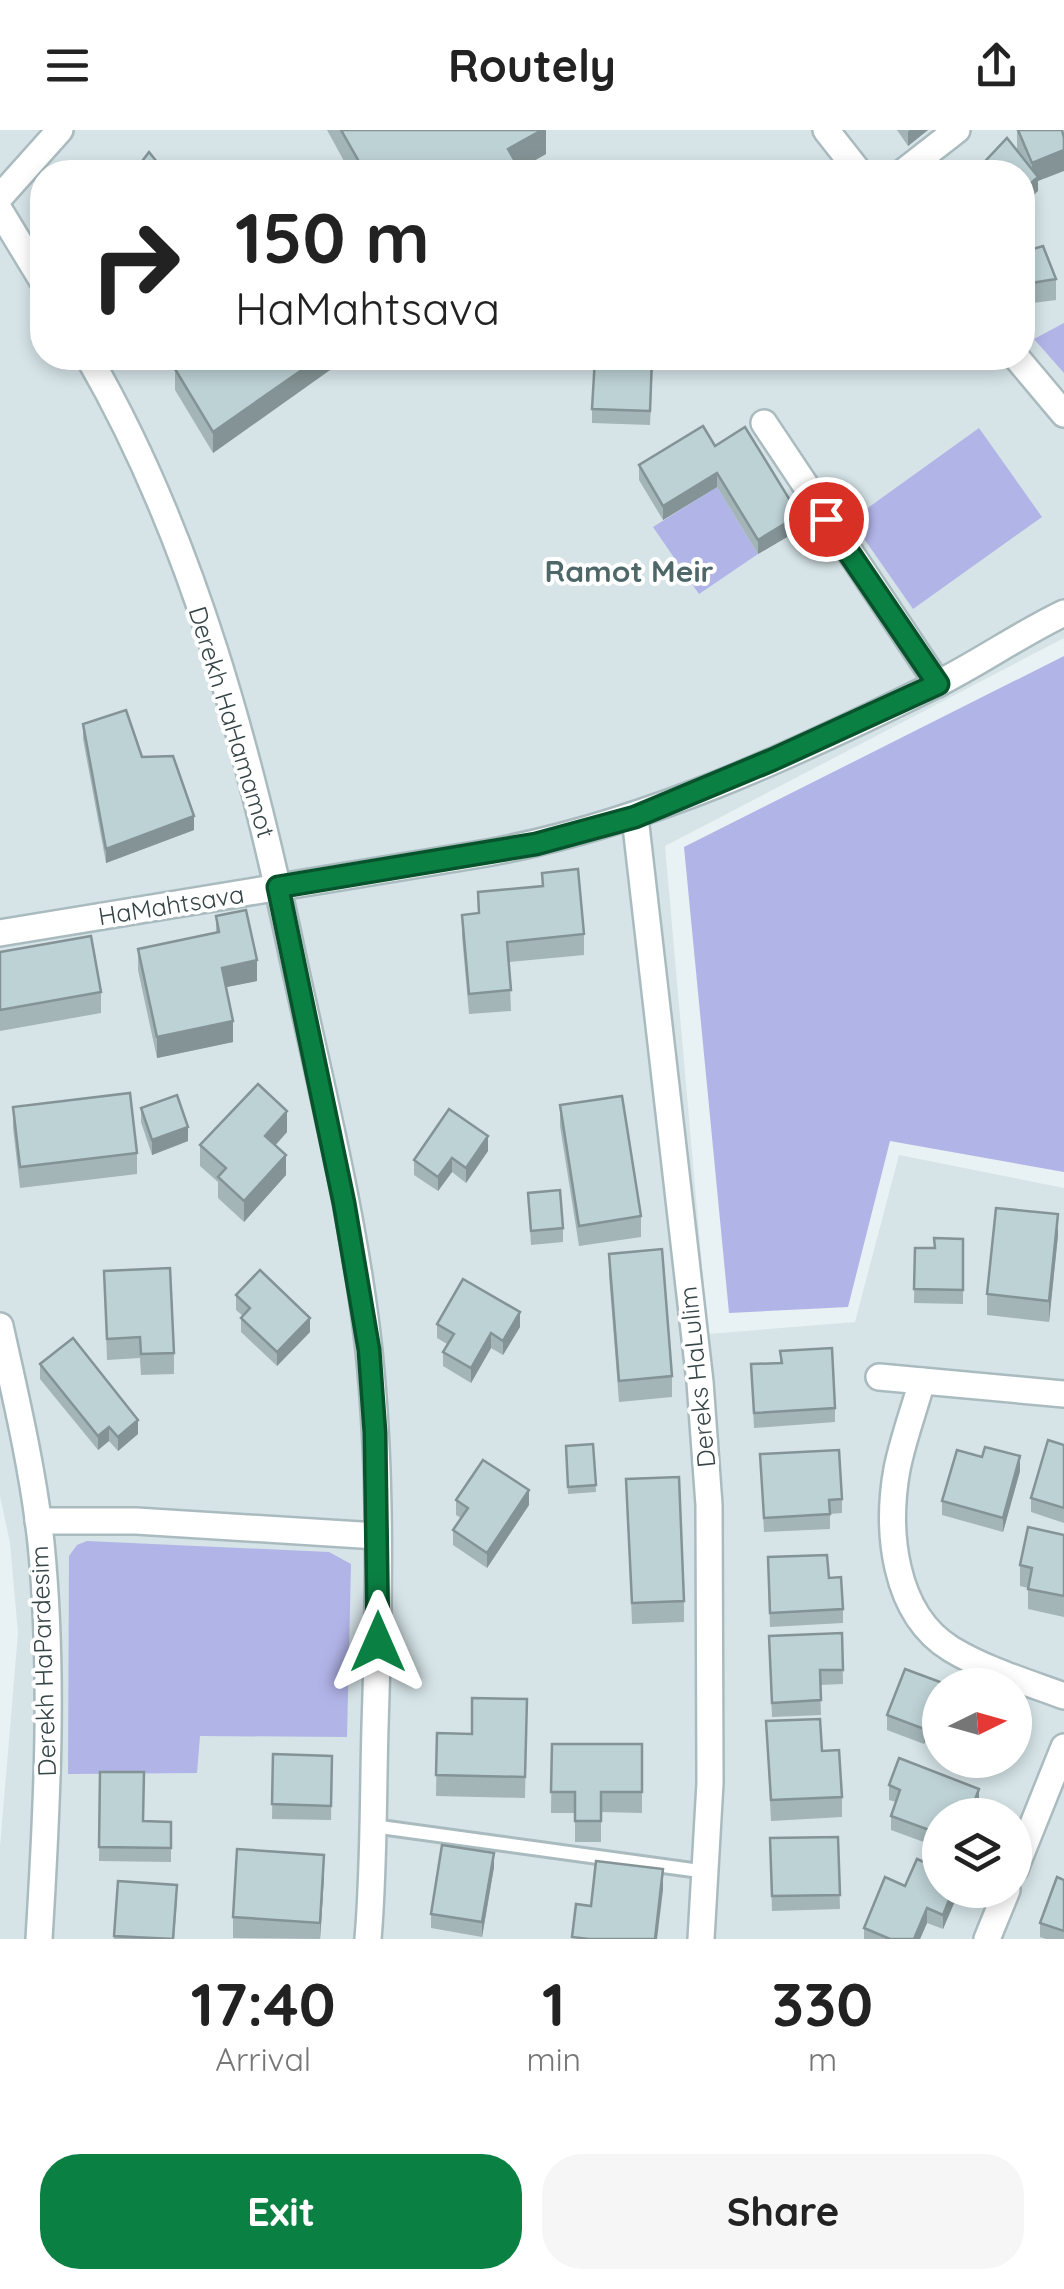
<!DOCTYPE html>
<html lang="en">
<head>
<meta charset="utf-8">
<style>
  :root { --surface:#fff; --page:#f6f6f6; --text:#222; --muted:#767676; --accent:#0b8043 }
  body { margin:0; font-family:Quicksand,sans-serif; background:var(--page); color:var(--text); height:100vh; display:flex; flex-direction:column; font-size:38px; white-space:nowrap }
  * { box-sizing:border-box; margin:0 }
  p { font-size:32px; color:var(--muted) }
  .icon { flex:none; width:55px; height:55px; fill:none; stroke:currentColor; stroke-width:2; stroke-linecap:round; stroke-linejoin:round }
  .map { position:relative; height:1809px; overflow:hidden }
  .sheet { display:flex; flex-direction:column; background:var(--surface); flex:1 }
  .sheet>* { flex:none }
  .top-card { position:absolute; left:30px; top:30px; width:1005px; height:210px; border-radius:40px; box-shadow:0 5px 15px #0003; background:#fff; color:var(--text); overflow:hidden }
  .needle { width:65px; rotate:85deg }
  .controls { position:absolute; left:922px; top:1538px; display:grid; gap:20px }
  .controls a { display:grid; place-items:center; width:110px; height:110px; border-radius:50%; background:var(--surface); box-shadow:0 5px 15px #0003; font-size:50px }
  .pin { position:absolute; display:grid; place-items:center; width:85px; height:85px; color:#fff; margin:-42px; border:5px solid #fff; border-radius:50%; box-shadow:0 2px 10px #0007 }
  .me { position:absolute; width:110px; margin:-55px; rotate:0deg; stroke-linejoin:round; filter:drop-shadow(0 0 8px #0008) }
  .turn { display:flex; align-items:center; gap:35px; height:210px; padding:0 40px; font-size:45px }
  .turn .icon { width:130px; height:130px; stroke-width:2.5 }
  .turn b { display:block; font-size:70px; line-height:85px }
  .eta { display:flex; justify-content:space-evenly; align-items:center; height:170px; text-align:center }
  .eta b { font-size:60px; font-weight:800; line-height:70px }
  .button { display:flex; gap:20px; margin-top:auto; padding:20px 40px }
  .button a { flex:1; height:115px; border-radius:40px; background:var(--accent); color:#fff; font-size:40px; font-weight:800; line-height:115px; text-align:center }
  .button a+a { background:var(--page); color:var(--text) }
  header { display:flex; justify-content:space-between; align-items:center; height:130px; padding:0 40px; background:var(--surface); font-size:45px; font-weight:800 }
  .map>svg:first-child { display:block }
</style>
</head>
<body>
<header><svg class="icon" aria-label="menu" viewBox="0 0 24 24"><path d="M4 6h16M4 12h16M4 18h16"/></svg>Routely<svg class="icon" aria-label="share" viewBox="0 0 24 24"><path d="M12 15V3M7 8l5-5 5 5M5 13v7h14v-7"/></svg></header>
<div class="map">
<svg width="1064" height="1809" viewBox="0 0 1064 1809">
  <rect width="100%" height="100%" fill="#e8f1f3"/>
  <path fill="#d6e4e7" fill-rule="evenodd" d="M 0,0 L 1064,0 L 1064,508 L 665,716 L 708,1204 L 855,1192 L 899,1025 L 1064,1058 L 1064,1809 L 0,1809 L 0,1717 L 18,1503 L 10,1413 L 0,1366 ZM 42,42 L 1022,42 L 1022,228 L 42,228 ZM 940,1555 L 1015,1555 L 1015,1630 L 940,1630 ZM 940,1685 L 1015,1685 L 1015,1760 L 940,1760 Z"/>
  <g fill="#b1b4e7">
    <polygon points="1064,193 1064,243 1034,209"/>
    <polygon points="979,298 1042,387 913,479 851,390"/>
    <polygon points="717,357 758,424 699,464 653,397"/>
    <polygon points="1064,526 1064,1042 890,1011 848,1177 729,1183 684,717"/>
    <polygon points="87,1411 329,1422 351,1434 347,1607 200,1606 197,1643 68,1644 69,1426 77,1415"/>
  </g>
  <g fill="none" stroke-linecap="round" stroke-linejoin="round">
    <g stroke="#aabbbf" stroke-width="18">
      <polyline id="service" points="373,1696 707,1742"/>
    </g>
    <g stroke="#aabbbf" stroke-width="30">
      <g id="minor">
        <polyline points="826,0 859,42"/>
        <polyline points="903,42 957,0"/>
        <polyline points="0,67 60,0"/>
        <polyline points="0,81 42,150"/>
        <path d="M 89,228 C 194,409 250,624 293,828 C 321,957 355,1090 369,1221 C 382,1346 379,1472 375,1597 C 373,1667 374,1739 368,1809"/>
        <polyline points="1017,228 1064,284"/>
        <polyline points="764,293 938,554"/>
        <polyline points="635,687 700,1252 709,1375 710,1653 701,1809"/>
        <path d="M 0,803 L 487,723 C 646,694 793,625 937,554 C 981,532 1020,504 1064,483"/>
        <path d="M 0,1196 C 16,1268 33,1340 41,1413 C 54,1544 47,1678 39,1809"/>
        <polyline points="879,1247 1064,1264"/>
        <path d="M 922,1251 C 914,1280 903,1309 897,1339 C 886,1400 893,1483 951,1519 C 986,1540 1026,1552 1064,1566"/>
        <polyline points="38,1391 136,1391 377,1406"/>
        <polyline points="1015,1739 1064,1617"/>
        <polyline points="987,1809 1007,1760"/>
      </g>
    </g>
    <use href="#service" stroke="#fff" stroke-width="12"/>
    <use href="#minor" stroke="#fff" stroke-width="25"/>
  </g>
  <g fill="#a3b5b7">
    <polygon points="327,0 546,0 546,24 520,39 521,42 350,42"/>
    <polygon points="897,0 928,0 908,16"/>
    <polygon points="1017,0 1064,8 1038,51 1038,61 1017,20"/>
    <polygon points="1023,122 1056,149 1056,170 1025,174"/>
    <polygon points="330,228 330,240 213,323 175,260 175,239"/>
    <polygon points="653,228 650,295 592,293 592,279"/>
    <polygon points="715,316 799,400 758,424 717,357 663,390 639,350 639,335"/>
    <polygon points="83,594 142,627 194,700 106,733 83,609"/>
    <polygon points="542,743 584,804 584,825 509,832 511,881 469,884 462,806 462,785 478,784 478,762 542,757"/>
    <polygon points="216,786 257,851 226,857 233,912 157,928 138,840 138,819 216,803"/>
    <polygon points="0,822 101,862 101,883 0,901"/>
    <polygon points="560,975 641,1086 641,1107 579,1116 560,996"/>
    <polygon points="13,977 137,1023 137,1044 20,1058 13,998"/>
    <polygon points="141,978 188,1011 152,1025 141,992"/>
    <polygon points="287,1002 276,1015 286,1045 244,1092 218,1068 218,1052 200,1036 200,1015"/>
    <polygon points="488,1021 466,1053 452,1042 438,1061 414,1045 414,1030"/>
    <polygon points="528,1063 563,1098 563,1112 531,1115"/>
    <polygon points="1058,1105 1049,1192 987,1185 987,1164"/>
    <polygon points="963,1109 963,1174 914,1173 915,1118 935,1118"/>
    <polygon points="609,1124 672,1246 672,1267 619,1272 609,1145"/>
    <polygon points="104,1141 174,1223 174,1244 141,1245 140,1228 107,1230"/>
    <polygon points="236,1165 310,1202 277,1236 241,1202 241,1188 243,1186 236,1180"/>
    <polygon points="437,1194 520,1197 503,1225 491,1218 471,1253 443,1236 443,1222 447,1214 437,1208"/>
    <polygon points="780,1221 835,1278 835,1292 754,1298 751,1234 780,1233"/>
    <polygon points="40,1234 138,1304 118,1321 109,1311 98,1320 40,1249"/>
    <polygon points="593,1314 596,1362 568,1364 566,1316"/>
    <polygon points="1064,1315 1064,1393 1031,1382 1031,1368"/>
    <polygon points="760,1324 842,1369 842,1383 830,1384 830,1399 764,1402"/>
    <polygon points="1020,1341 1003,1402 942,1385 942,1371"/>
    <polygon points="626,1349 684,1471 684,1492 632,1494"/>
    <polygon points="456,1370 529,1375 487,1438 453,1415 453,1400 461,1388 456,1385"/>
    <polygon points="1064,1405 1064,1487 1028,1479 1028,1458 1020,1456 1020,1435"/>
    <polygon points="768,1442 829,1448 843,1479 843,1493 770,1497"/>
    <polygon points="842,1503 843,1554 820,1555 821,1585 772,1587 769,1521"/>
    <polygon points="940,1555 940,1595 932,1592 924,1614 887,1600 887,1585"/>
    <polygon points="527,1569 525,1668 436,1666 437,1603 472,1604"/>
    <polygon points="766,1591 822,1621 842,1667 842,1687 771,1691"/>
    <polygon points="552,1614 642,1614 642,1683 601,1682 601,1712 575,1712 575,1683 551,1683"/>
    <polygon points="273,1624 332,1626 331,1690 272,1689"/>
    <polygon points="100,1642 143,1691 171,1692 171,1732 99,1731"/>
    <polygon points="889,1655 979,1673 940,1685 940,1718 891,1700 891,1686 896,1672 889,1670"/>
    <polygon points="838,1707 840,1779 772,1781 770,1708"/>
    <polygon points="494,1737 482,1807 431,1798 431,1784"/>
    <polygon points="324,1746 320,1809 233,1808 233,1787"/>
    <polygon points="1064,1750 1064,1809 1046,1809 1040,1807 1040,1793"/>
    <polygon points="118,1751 177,1770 174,1809 114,1809"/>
    <polygon points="905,1756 959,1760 943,1799 927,1793 920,1809 864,1809 864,1798"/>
  </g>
  <g fill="#849395">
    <polygon points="542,0 546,0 546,24 514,42 508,19"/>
    <polygon points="910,0 928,0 908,16 908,2"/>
    <polygon points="1064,20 1064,41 1038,51 1038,61 1022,76 1022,61 1032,53 1032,33"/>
    <polygon points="319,228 330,228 330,240 213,323 213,302"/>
    <polygon points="717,343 717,357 663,390 663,376"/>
    <polygon points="799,385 799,400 758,424 758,410"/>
    <polygon points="194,686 194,700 106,733 106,719"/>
    <polygon points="257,830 257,851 222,858 222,838"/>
    <polygon points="233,891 233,912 157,928 157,907"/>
    <polygon points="287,981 287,1002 265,1026 265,1006"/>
    <polygon points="188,997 188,1011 152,1025 152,1010"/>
    <polygon points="488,1006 488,1021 466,1053 466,1038"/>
    <polygon points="286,1025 286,1045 244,1092 244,1071"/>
    <polygon points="452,1028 452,1042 438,1061 438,1047"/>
    <polygon points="1058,1084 1058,1105 1049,1192 1049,1171"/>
    <polygon points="520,1182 520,1197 503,1225 503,1211"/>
    <polygon points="310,1188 310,1202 277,1236 277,1222"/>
    <polygon points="491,1203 491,1218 471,1253 471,1238"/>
    <polygon points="138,1290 138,1304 118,1321 118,1307"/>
    <polygon points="109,1297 109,1311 98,1320 98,1306"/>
    <polygon points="1020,1326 1020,1341 1003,1402 1003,1388"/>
    <polygon points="529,1360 529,1375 487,1438 487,1423"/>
    <polygon points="932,1578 932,1592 924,1614 924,1599"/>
    <polygon points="979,1659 979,1673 975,1685 969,1685"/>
    <polygon points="494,1723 494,1737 482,1807 482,1792"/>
    <polygon points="324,1725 324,1746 320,1809 320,1793"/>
    <polygon points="663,1739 663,1760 657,1809 655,1809"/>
    <polygon points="953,1760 959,1760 959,1762 943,1799 943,1785"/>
    <polygon points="927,1778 927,1793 920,1809 914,1809"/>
  </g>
  <g fill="#bdd2d5" stroke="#849395" stroke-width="2.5">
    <polygon points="341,0 542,0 508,19 521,42 365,42"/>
    <polygon points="1018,0 1062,0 1064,8 1064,20 1032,33"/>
    <polygon points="1007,8 1038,47 1022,61 1022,42 975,42"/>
    <polygon points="149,22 165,42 134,42"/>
    <polygon points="1043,116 1056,149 1025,154 1023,122"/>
    <polygon points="194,228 319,228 213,302 175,239"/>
    <polygon points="595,228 652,228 650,281 592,279"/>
    <polygon points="703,296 715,316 745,297 799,385 758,410 717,343 663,376 639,335"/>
    <polygon points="126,580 142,627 173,626 194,686 106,719 83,594"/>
    <polygon points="578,739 584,804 507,812 511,860 469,864 462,785 479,783 478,762 543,756 542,743"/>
    <polygon points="246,780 257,830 222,838 233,891 157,907 138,819 219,802 216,786"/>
    <polygon points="91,806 101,862 0,880 0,822"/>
    <polygon points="258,954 287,981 265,1006 286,1025 244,1071 218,1047 226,1038 200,1015"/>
    <polygon points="130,963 137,1023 20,1037 13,977"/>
    <polygon points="177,965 188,997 152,1010 141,978"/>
    <polygon points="622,966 641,1086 579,1096 560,975"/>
    <polygon points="449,979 488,1006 466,1038 452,1028 438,1047 414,1030"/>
    <polygon points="560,1060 563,1098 531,1101 528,1063"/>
    <polygon points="996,1078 1058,1084 1049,1171 987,1164"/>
    <polygon points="934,1108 963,1109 963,1160 914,1159 915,1118 935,1118"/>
    <polygon points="662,1119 672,1246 619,1251 609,1124"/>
    <polygon points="170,1138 174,1223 141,1224 140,1207 107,1209 104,1141"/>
    <polygon points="260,1140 310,1188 277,1222 241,1188 250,1178 236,1165"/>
    <polygon points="463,1149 520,1182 503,1211 491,1203 471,1238 443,1222 454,1204 437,1194"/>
    <polygon points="73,1208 138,1290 118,1307 109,1297 98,1306 40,1234"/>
    <polygon points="832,1218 835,1278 754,1283 751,1234 782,1233 780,1221"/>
    <polygon points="1048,1310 1064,1315 1064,1378 1031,1368"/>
    <polygon points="593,1314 596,1355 568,1357 566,1316"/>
    <polygon points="985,1317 1020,1326 1003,1388 942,1371 957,1320 982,1327"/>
    <polygon points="839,1320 842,1369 829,1370 830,1384 764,1388 760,1324"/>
    <polygon points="483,1330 529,1360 487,1423 453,1400 468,1378 456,1370"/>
    <polygon points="679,1347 684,1471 632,1473 626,1349"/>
    <polygon points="1028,1397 1064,1405 1064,1466 1028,1459 1032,1438 1020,1435"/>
    <polygon points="827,1425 829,1448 841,1447 843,1479 770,1483 768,1427"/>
    <polygon points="842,1503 843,1540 820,1540 821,1570 772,1573 769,1506"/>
    <polygon points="905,1539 948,1555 940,1555 940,1581 932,1578 924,1599 887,1585"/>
    <polygon points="472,1568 527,1569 525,1647 436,1645 437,1603 472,1604"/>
    <polygon points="820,1589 822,1621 839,1620 842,1667 771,1670 766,1591"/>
    <polygon points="552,1614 642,1614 642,1662 601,1662 601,1691 575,1691 575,1662 551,1662"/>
    <polygon points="273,1624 332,1626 331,1676 272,1674"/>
    <polygon points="899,1628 979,1659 969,1685 940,1685 940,1704 891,1686 900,1660 889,1655"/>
    <polygon points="100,1642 144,1642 143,1691 171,1692 171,1718 99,1717"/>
    <polygon points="838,1707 840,1765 772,1766 770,1708"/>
    <polygon points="442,1715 494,1723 482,1792 431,1784"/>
    <polygon points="237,1719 324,1725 320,1793 233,1787"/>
    <polygon points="917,1729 940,1739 940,1760 953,1760 943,1785 927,1778 914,1809 890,1809 864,1798 885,1747 905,1756"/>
    <polygon points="596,1731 663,1739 655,1809 589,1809 572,1807 576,1774 591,1776"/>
    <polygon points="1057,1747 1064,1750 1064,1801 1040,1793"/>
    <polygon points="118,1751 177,1755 173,1809 114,1806"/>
  </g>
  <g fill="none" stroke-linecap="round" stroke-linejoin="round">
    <g stroke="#07532c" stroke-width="25">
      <polyline id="route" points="378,1512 375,1303 369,1220 344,1073 278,757 536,714 635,687 772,630 938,554 826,389"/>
    </g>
    <use href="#route" stroke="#0b8043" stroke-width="18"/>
  </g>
  <g text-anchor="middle" stroke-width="8" stroke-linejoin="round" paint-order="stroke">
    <g font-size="25" fill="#364547" stroke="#fff">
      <text transform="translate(232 592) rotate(73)" y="9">Derekh HaHamamot</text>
      <text transform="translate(171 775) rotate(-9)" y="9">HaMahtsava</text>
      <text transform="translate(697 1247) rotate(-96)" y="9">Dereks HaLulim</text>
      <text transform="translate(43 1531) rotate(-92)" y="9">Derekh HaPardesim</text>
    </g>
    <g font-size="30" font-weight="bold" fill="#4e6769" stroke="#fff">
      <text x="629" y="452">Ramot Meir</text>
    </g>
  </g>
</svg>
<div class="controls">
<a><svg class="needle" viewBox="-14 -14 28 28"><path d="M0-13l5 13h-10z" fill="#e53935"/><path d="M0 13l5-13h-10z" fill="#767676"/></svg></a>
<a><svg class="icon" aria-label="layers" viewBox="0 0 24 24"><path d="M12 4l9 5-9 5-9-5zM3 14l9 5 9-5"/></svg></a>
</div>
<div class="pin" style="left:826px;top:389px;background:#d93025"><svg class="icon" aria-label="arrive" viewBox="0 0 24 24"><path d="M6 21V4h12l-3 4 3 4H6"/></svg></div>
<svg class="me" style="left:378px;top:1512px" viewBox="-20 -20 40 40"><path d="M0-17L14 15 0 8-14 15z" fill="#0b8043" stroke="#fff" stroke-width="4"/></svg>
<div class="top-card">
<div class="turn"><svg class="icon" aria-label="right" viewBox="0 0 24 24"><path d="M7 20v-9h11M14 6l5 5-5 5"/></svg><div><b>150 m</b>HaMahtsava</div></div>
</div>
</div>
<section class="sheet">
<div class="eta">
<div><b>17:40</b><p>Arrival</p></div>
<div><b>1</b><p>min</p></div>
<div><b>330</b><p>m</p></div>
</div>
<div class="button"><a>Exit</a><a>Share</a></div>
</section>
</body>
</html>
